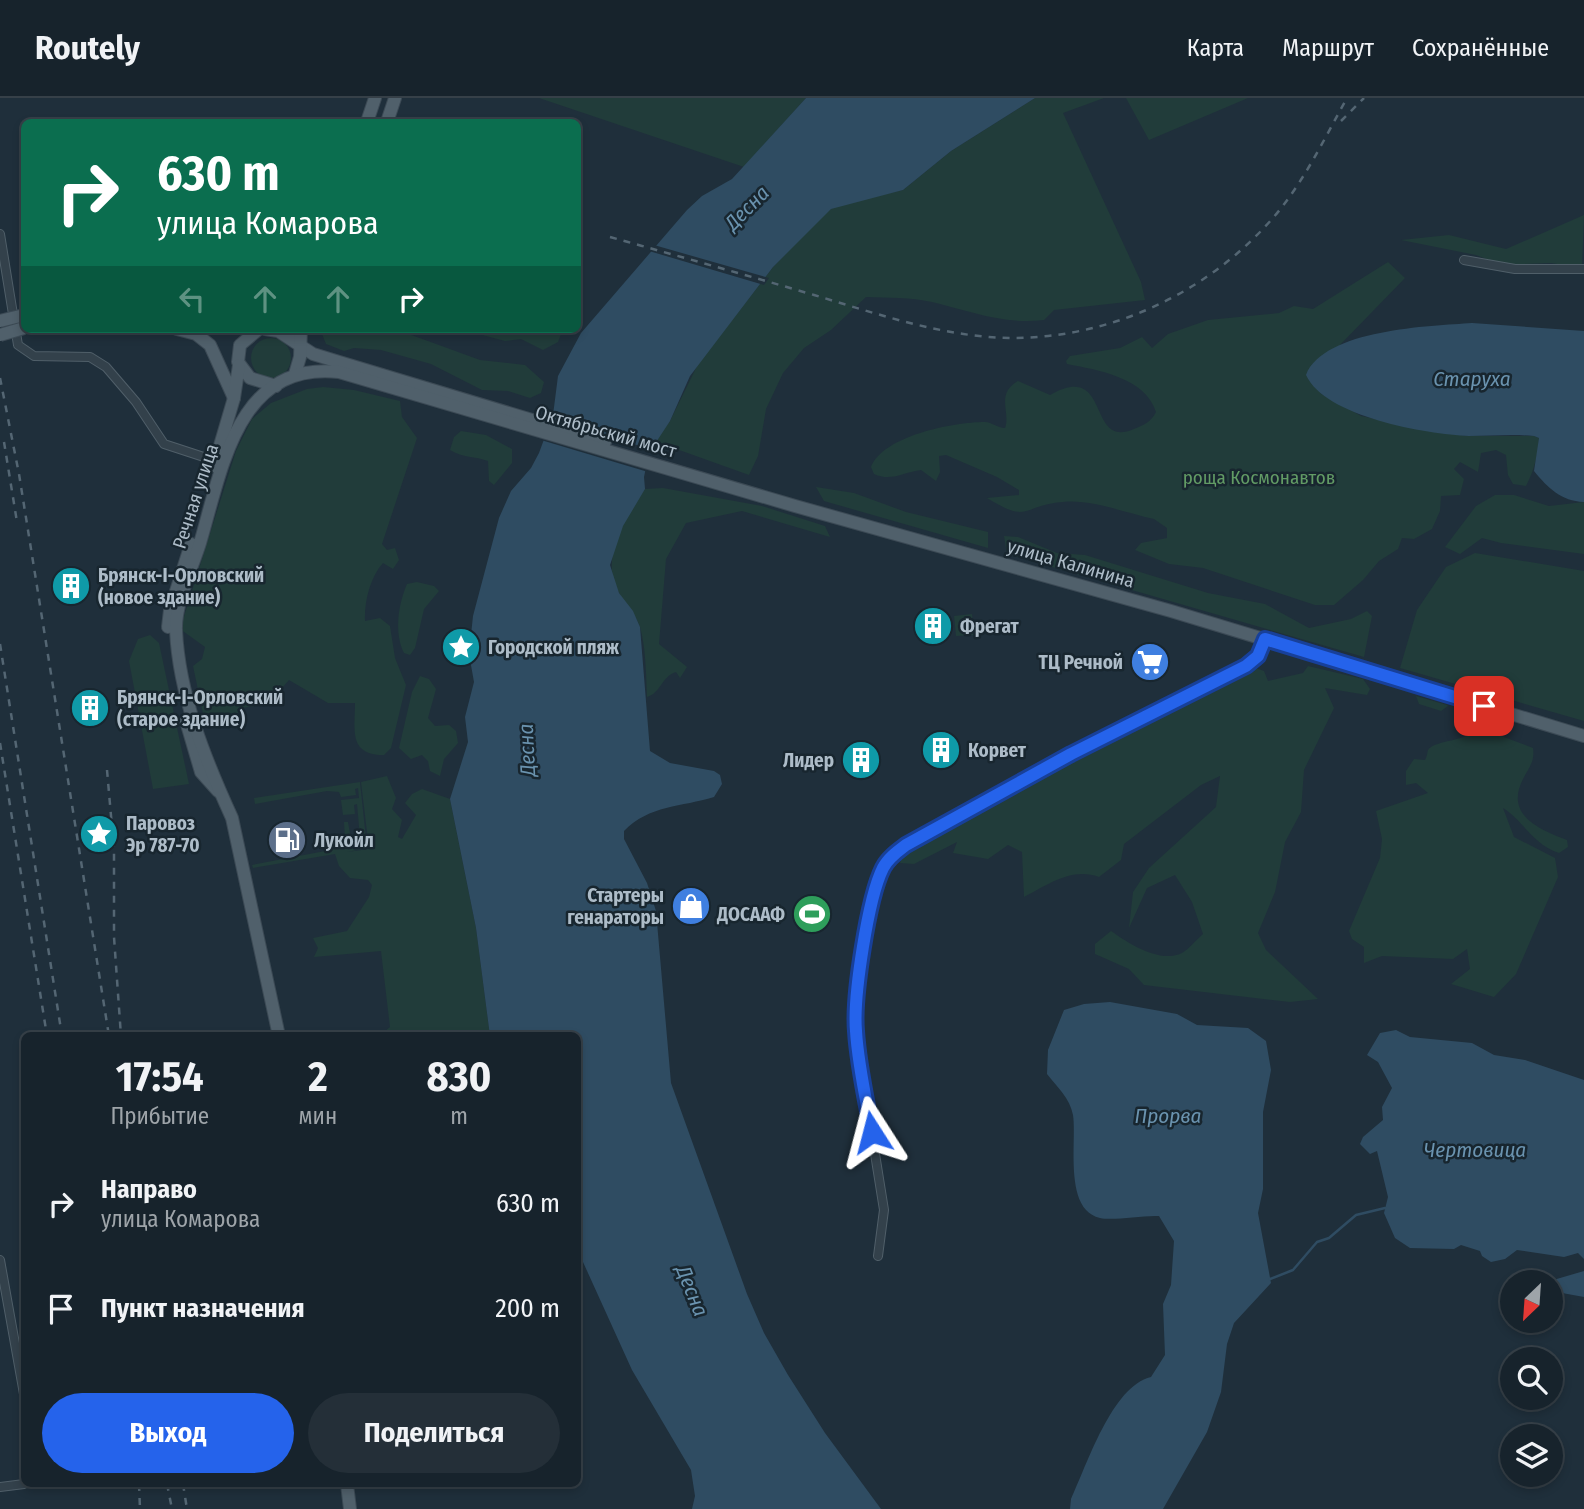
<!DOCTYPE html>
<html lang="ru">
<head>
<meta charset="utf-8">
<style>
  :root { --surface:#17232c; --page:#242f38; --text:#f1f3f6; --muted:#9ea4a9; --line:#364048; --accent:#2563eb }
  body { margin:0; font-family:"Fira Sans Condensed",sans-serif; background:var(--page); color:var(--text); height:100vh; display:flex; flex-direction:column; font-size:26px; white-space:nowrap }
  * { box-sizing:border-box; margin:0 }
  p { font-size:23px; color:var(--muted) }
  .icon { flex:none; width:38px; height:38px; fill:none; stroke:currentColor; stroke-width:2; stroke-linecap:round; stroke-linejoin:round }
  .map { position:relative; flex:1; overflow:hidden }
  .drawer { position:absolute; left:21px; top:934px; width:560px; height:455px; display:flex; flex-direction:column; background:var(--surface); border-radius:10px; box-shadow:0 4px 10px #0003,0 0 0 2px var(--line) }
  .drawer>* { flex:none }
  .top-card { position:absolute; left:21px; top:21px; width:560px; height:214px; border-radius:10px; box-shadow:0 4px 10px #0003,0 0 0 2px var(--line); background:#0b6e4f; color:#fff; overflow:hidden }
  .needle { width:46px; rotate:205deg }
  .tools { position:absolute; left:1500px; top:1172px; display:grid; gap:14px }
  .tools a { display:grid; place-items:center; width:63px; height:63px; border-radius:50%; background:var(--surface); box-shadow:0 4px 10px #0003,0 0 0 2px var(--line); font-size:35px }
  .pin { position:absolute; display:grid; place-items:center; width:60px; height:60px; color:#fff; margin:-30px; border-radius:14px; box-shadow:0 4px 10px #0006 }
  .me { position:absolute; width:77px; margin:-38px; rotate:351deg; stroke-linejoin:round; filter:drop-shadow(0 0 5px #0008) }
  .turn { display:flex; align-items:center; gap:24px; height:147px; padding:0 21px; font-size:32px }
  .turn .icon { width:91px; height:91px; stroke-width:2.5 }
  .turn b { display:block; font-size:49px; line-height:60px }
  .lanes { display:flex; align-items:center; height:66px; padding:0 21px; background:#0003; justify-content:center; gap:35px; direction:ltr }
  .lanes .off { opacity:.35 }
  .eta { display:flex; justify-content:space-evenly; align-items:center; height:119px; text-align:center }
  .eta b { font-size:42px; font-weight:700; line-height:49px }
  .primary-button { display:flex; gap:14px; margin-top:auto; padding:14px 21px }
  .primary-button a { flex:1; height:80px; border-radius:42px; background:var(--accent); color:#fff; font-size:28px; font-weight:700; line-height:80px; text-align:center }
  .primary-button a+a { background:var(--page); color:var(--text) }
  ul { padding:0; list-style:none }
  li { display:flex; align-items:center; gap:21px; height:105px; padding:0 21px }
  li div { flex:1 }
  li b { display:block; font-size:26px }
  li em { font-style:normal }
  header { display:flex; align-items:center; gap:42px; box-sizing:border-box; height:98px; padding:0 35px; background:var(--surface); border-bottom:2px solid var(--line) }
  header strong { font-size:33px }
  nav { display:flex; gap:38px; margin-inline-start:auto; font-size:24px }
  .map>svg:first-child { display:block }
</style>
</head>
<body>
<header>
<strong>Routely</strong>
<nav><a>Карта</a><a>Маршрут</a><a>Сохранённые</a></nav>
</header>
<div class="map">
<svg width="1584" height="1411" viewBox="0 0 1584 1411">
  <rect width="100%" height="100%" fill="#1f2f3b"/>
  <g fill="#213c3a">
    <polygon points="539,0 806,0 744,69"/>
    <path d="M 1035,0 L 1104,0 L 1063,15 L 1141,184 L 1145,202 L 1054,212 L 1044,222 C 1004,227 970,213 932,204 C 910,199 888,200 866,199 L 831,232 L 804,250 L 783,275 L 766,311 L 758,358 L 749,377 L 654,343 L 670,323 L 698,266 L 773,169 L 815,124 L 831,111 L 843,106 L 903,92 L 951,53 Z"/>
    <polygon points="1126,0 1248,0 1149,42"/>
    <polygon points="1584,117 1582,170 1551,165 1502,167 1476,157 1401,142 1449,137 1506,151"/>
    <path d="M 1388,164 L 1405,180 L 1337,250 L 1318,261 L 1320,295 L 1361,318 L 1420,330 L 1466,338 L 1534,338 L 1539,340 C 1538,357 1534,373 1526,388 L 1513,386 L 1508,377 L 1506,357 L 1496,352 L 1481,355 L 1478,374 L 1460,364 L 1454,371 L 1464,381 L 1460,397 L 1441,398 L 1440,413 L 1432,431 L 1414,441 L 1402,440 L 1398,451 L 1379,463 L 1363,482 L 1334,507 L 1315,507 L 1203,470 L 1169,466 L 1135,452 L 1141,445 L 1167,440 L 1167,430 L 1154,421 C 1126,415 1091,401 1063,404 C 1021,407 1031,427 987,400 L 1019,397 L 1019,392 L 997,379 L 946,357 L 939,358 L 940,374 L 936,383 L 921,372 C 904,374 891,384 874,376 L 871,369 C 883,338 953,324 985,324 C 992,324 997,330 1005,330 C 1011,315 995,296 1018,283 L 1050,297 C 1112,262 1086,352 1134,331 C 1144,327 1151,324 1156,314 C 1145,279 1097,272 1067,266 L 1066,263 L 1070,258 L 1120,250 L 1142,239 L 1152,250 L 1168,236 L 1208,222 L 1279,215 L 1294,208 L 1313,211 Z"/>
    <polygon points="320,231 395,231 480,262 525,267 544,284 541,295 530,300 508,293 482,292 431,266 381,252 354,250 344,253 326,246"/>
    <polygon points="460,231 563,231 558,244 543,252 521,241 505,243"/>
    <circle cx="271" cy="260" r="20"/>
    <path d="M 323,289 L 354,292 L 400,303 L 402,319 L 417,340 L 382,446 L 387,452 L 395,450 L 399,462 L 393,471 L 383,465 C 370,479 364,505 365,523 L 380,520 L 390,528 L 395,560 L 406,587 L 391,650 L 384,657 C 348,657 355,632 355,605 L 328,605 L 289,582 L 268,606 L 242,610 L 230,626 L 206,630 L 193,568 L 202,561 L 205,549 L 180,531 L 236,353 L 252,321 L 271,305 L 307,291 Z"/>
    <path d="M 461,333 L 486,337 L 512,351 L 512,365 L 494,387 L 489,383 L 488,363 C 475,358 463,360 450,352 L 454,339 Z"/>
    <polygon points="816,389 854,395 906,414 988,434 988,450 824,403"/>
    <path d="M 663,390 L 762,408 L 825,428 L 830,439 L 742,413 L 686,425 L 666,461 L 659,546 L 687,569 L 680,580 L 676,574 C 661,579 661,595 647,599 C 646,577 646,550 640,529 C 635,514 623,505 617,491 C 601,459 625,418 645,391 Z"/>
    <polygon points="1495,397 1514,397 1549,408 1584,404 1584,456 1501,445 1482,440 1460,456 1445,449 1476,408"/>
    <polygon points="1004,438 1018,439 1057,455 1085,457 1208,495 1265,506 1309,530 1351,521 1367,513 1372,518 1364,559 1007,456"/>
    <polygon points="1475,455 1584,473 1584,623 1400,570 1417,512 1446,469"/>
    <path d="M 417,484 L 434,488 L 439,493 L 424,511 L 415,550 L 410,557 L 404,555 C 394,535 398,507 407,486 Z"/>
    <polygon points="972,516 974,537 956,538 954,518"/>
    <polygon points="150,537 159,545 189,686 153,691 129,563 138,541"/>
    <path d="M 1308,568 L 1363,581 L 1370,591 L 1367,597 L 1325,590 L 1334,610 L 1304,672 L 1301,714 L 1285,744 L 1275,794 L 1258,835 L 1266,852 L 1318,901 L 1290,904 L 1144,887 L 1129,871 L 1095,856 L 1095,846 L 1111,833 C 1128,845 1160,866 1182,855 C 1189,851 1196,842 1203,836 L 1192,804 L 1175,777 L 1147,790 L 1129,830 L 1133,794 L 1149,770 L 1216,709 L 1220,678 L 1201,687 L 1124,746 L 1121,762 L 1099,779 C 1071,769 1048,787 1024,799 L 1022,754 L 1008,747 L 988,761 L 953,755 L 957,744 L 914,766 L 900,765 L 904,753 L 1253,569 L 1264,573 L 1268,583 L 1303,575 Z"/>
    <polygon points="420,578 429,581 436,591 428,620 435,628 449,627 456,633 458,645 444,661 440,678 430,673 428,663 422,657 411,661 399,650 412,594"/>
    <polygon points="1416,598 1447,607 1448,608 1441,613 1419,606"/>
    <path d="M 1480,630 L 1533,650 C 1535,664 1529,669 1523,681 C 1504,718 1541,732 1567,742 L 1568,749 L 1559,755 C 1531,745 1524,723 1503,710 L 1514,739 L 1555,760 L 1558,779 L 1516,876 L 1494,899 L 1451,886 L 1470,871 L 1467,851 L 1453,861 L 1382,858 L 1364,865 L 1364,849 L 1352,841 L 1349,833 L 1380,760 L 1382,741 L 1376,713 L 1428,695 L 1416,685 L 1406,687 L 1406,673 L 1414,661 L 1425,662 C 1427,659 1427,655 1428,652 C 1434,642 1470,643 1480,630 Z"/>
    <polygon points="387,678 396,700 392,711 402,722 398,739 402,741 416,717 405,705 412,696 422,691 450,701 476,830 490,938 379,938 390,929 381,853 314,859 318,850 313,840 347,833 369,799 372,787 368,782 350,780 339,768 335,756 253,770 252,767 341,750 345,742 344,724 348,724 351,741 360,740 357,706 354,707 355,716 343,717 341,702 359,700 358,690 355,691 356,697 341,699 339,694 327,693 255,706 254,700 360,684 367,750 347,754 369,751 361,684"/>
  </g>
  <g fill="#2f4c62">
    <path d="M 806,0 L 1035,0 L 951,53 L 903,92 L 831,111 L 773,169 L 690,278 L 670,323 L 649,355 L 644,379 L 645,391 L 623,428 L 610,467 L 619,495 L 633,513 L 640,529 L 650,653 L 670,665 L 714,673 L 720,677 L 722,686 L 714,699 C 682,709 649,707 624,733 L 624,741 L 647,785 L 656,813 L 671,985 L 747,1196 L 764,1235 L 788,1277 L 825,1335 L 881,1411 L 692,1411 L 695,1398 L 691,1372 L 632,1272 L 578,1153 L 578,938 L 490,938 L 476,830 L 450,701 L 468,644 L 465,619 L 474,584 L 469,556 L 473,518 L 499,420 L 511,393 L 531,370 L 539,355 L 553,317 L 558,278 L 581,235 L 687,112 L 702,98 L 732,81 Z"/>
    <path d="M 1472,225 L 1584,233 L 1584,404 C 1561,403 1548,390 1534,373 L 1539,340 L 1534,338 C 1512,336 1490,338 1469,338 C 1426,336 1325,319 1306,277 C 1324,231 1431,228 1472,225 Z"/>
    <path d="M 1110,904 L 1177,916 L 1197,927 L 1248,930 L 1266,943 L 1271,972 L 1263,1014 L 1263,1091 L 1258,1115 L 1271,1185 L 1234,1225 L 1227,1246 L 1221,1294 L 1207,1334 L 1163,1411 L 1070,1411 L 1071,1401 C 1087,1367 1112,1288 1151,1279 L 1165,1257 L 1163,1206 L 1171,1187 L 1174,1143 L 1159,1118 C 1142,1117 1114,1123 1100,1120 C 1063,1112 1077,1043 1073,1017 C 1070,1000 1057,989 1047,976 L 1048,952 L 1064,912 L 1084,906 Z"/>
    <polygon points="1396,932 1410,939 1472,945 1494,957 1525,962 1584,982 1584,1161 1578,1155 1564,1159 1517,1152 1505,1161 1491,1164 1482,1158 1480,1153 1461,1147 1454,1151 1410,1150 1395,1140 1384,1115 1388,1099 1377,1053 1370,1056 1360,1046 1363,1039 1383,1022 1382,1009 1392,990 1378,964 1367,957 1380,935"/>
    <polygon points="1584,1173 1584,1199 1551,1193 1550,1185 1543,1185"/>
  </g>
  <g fill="#1f2f3b">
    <polygon points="654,147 769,180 764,187 649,153"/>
    <polygon points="548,321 654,352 648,374 541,342"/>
  </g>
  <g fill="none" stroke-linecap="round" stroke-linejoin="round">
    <polyline stroke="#2f4c62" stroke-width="2.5" points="1270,1181 1293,1172 1317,1144 1329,1140 1356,1117 1385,1110"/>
    <g stroke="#505f69" stroke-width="10">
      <g id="minor">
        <polyline points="0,136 18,247 34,258 90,259 106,269 136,304 164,346 216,363"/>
        <polyline points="1464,162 1515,171 1584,171"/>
        <polyline points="878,1158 884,1112 855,931 867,829 884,768 906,747 995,696 1173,603 1246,568 1258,558 1265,541"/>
        <polyline points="0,1162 24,1296"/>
        <polyline points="0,1389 24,1386"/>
      </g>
    </g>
    <g stroke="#3c4a55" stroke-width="14">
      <g id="primary">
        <polyline points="367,24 375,0"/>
        <polyline points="387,24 395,0"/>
        <polyline points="177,231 196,236 210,247 234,300"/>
        <polyline points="259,231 240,247 238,264 250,280 276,288"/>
        <polyline points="265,231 278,233 313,256 339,264 605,344"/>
        <polyline points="295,276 300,259 301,231"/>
        <polyline points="214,368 234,300 239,267"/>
        <polyline points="168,529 170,512 191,446"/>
        <polyline points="186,623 201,674 218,693"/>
        <path d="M 279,938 L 232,720 C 206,663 179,598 176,532 C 175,505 192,471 200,445 C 222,371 237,263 339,274 L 795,408 L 1171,513 L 1584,638"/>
        <polyline points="347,1386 350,1411"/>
      </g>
    </g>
    <use href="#minor" stroke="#33414b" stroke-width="8"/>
    <use href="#primary" stroke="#50606b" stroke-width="12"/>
    <g stroke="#546673" stroke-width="2.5" stroke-dasharray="7 7" stroke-linecap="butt">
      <polyline points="1341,23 1364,0"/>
      <path d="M 610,139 C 678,158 746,177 814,197 C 871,214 929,234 989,239 C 1095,247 1202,201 1272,121 C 1303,86 1324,41 1347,0"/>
      <polyline points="0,280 19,376 109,938"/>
      <polyline points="4,344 17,424"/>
      <polyline points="0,546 62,938"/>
      <polyline points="0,645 47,938"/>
      <polyline points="107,672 114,752 114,839 121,938"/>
      <polyline points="139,1386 140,1411"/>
      <polyline points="167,1386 172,1411"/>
      <polyline points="183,1386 187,1411"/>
    </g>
    <g stroke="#3c4a55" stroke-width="14" stroke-linecap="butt">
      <g id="primary-bridge">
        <polyline points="0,223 24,217"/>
        <polyline points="0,237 24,230"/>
      </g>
    </g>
    <use href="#primary-bridge" stroke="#50606b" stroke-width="12"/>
  </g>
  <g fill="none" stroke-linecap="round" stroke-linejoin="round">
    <g stroke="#184099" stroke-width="18">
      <path id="route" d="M 872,1034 C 866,1001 858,967 856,933 C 853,899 868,800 883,770 C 888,760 898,753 906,747 L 1071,656 L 1246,568 L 1258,558 L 1265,541 L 1484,608"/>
    </g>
    <use href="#route" stroke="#2563eb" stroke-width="12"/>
  </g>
  <defs>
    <g id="building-disc" transform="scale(2.0125)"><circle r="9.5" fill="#0f9aa8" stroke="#18262f"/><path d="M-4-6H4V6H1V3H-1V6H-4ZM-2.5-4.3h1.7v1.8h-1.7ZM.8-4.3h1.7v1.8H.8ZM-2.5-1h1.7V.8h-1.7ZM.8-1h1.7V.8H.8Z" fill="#fff"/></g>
    <g id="sight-disc" transform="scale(2.0125)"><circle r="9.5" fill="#0f9aa8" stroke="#18262f"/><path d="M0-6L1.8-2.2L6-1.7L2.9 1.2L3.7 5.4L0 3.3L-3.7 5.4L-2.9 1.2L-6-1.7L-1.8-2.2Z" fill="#fff"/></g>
    <g id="supermarket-disc" transform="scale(2.0125)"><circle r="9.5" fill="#3f7fe0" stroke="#18262f"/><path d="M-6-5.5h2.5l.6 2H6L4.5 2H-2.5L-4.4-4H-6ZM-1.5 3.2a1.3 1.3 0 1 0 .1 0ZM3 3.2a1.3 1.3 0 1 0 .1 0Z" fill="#fff"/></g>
    <g id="fuel-disc" transform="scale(2.0125)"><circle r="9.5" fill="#5c6f8a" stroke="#18262f"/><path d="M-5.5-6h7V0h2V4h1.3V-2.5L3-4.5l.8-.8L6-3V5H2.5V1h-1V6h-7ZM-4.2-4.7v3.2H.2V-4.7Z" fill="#fff"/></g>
    <g id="shop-disc" transform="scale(2.0125)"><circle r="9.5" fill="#3f7fe0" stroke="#18262f"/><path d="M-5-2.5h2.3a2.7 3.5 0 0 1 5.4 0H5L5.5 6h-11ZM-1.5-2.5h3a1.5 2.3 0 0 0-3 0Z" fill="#fff"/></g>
    <g id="stadium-disc" transform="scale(2.0125)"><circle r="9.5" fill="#2e9e5b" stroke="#18262f"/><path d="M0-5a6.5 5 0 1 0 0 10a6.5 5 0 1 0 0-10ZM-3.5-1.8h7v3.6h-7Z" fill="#fff"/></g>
  </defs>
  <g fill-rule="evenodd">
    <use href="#building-disc" x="71" y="488"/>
    <use href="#building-disc" x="933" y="528"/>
    <use href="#sight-disc" x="461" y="549"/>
    <use href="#supermarket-disc" x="1150" y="564"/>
    <use href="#building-disc" x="90" y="610"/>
    <use href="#building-disc" x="941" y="652"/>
    <use href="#building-disc" x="861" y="662"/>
    <use href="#sight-disc" x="99" y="736"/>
    <use href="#fuel-disc" x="287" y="742"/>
    <use href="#shop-disc" x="691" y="808"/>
    <use href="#stadium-disc" x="812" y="816"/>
  </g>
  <g text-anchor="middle" stroke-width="5" stroke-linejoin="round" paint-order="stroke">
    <g font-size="19" fill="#adbcc8" stroke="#18262f">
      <text transform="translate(606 333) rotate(16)" y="7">Октябрьский мост</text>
      <text transform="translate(195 398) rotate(-72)" y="7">Речная улица</text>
      <text transform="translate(1071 465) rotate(16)" y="7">улица Калинина</text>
    </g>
    <g font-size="19" fill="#629b65" stroke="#18262f">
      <text x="1259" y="386">роща Космонавтов</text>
    </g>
    <g font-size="19" font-weight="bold" fill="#adbcc8" stroke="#18262f" text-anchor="start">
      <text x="98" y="484">Брянск-I-Орловский<tspan x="98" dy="22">(новое здание)</tspan></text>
      <text x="960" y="535">Фрегат</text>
      <text x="488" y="556">Городской пляж</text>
      <text x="1123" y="571" text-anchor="end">ТЦ Речной</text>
      <text x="117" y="606">Брянск-I-Орловский<tspan x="117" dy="22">(старое здание)</tspan></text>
      <text x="968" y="659">Корвет</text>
      <text x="834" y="669" text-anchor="end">Лидер</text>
      <text x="126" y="732">Паровоз<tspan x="126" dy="22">Эр 787-70</tspan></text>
      <text x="314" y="749">Лукойл</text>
      <text x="664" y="804" text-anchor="end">Стартеры<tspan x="664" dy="22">генараторы</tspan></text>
      <text x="785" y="823" text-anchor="end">ДОСААФ</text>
    </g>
    <g font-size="21" font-style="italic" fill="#6a93af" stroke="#18262f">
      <text transform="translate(747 110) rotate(-45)" y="7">Десна</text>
      <text x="1472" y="288">Старуха</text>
      <text transform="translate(527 652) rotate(-93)" y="7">Десна</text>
      <text x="1168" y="1025">Прорва</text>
      <text x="1475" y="1059">Чертовица</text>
      <text transform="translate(692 1193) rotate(68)" y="7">Десна</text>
    </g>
  </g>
</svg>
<div class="tools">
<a><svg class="needle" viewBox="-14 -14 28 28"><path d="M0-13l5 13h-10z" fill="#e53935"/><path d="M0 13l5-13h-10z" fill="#9ea4a9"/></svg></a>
<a><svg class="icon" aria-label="search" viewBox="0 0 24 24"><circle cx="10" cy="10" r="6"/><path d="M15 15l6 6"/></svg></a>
<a><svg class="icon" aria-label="layers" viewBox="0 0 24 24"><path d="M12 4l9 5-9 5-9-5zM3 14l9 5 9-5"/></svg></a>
</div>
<div class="pin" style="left:1484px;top:608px;background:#d93025"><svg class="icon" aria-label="arrive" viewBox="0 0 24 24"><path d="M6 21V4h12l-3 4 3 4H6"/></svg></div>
<svg class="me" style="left:872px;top:1034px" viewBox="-20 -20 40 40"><path d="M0-17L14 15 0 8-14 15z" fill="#2563eb" stroke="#fff" stroke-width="4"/></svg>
<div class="top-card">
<div class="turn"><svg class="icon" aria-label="right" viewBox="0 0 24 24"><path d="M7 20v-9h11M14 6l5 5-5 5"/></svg><div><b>630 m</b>улица Комарова</div></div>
<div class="lanes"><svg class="icon off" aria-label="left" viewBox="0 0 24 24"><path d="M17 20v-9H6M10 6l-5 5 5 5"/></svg><svg class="icon off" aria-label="ahead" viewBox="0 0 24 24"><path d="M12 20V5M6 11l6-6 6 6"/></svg><svg class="icon off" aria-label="ahead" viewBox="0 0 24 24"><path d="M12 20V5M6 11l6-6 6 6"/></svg><svg class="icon" aria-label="right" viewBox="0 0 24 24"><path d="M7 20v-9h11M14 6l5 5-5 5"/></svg></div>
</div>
<section class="drawer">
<div class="eta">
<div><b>17:54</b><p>Прибытие</p></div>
<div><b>2</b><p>мин</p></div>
<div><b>830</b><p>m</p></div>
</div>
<ul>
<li><svg class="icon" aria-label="right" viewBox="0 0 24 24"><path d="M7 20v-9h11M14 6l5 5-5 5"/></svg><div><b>Направо</b><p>улица Комарова</p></div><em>630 m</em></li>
<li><svg class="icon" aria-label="arrive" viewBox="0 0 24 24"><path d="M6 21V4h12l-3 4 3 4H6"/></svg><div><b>Пункт назначения</b></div><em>200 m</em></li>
</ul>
<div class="primary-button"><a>Выход</a><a>Поделиться</a></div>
</section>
</div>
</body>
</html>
